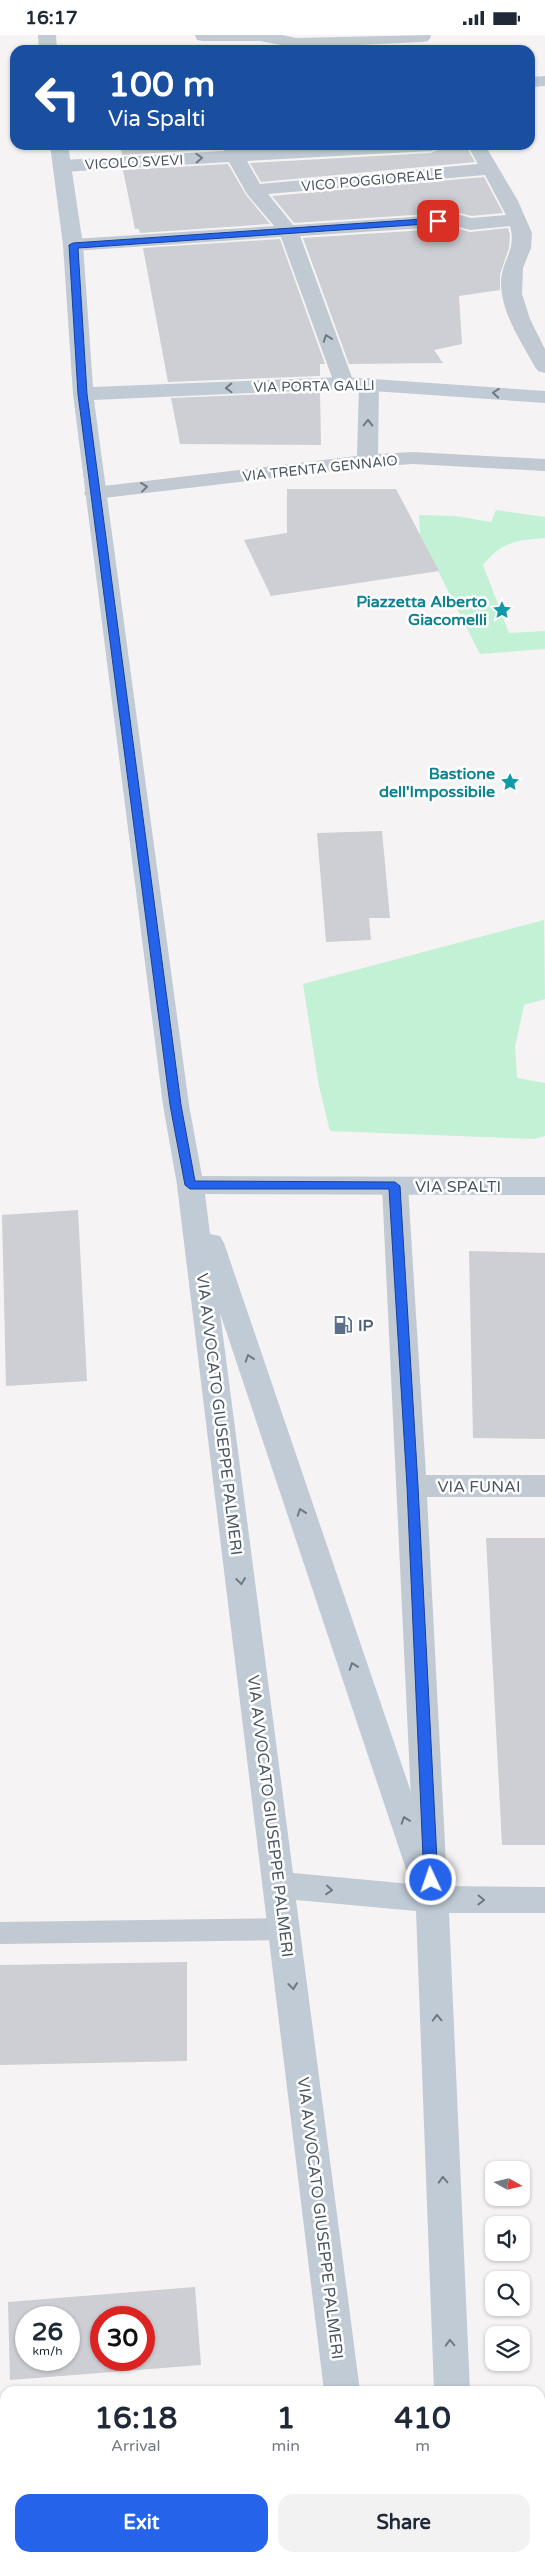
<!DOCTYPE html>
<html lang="en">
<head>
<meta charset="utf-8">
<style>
  :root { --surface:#fff; --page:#f2f2f3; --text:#1f2937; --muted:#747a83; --accent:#2563eb }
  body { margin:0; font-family:"Varela Round",sans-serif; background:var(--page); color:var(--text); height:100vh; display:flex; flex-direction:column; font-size:19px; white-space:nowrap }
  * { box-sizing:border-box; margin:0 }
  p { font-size:16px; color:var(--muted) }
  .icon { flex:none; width:28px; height:28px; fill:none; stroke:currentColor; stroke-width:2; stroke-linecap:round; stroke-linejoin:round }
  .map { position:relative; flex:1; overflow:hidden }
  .panel { position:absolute; left:0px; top:2351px; width:545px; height:176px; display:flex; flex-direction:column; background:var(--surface); border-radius:15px 15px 0 0; box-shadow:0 1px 4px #0004 }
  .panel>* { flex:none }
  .top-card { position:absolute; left:10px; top:10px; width:525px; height:105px; border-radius:15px; box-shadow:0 1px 4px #0004; background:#1a4fa0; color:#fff; overflow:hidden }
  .needle { width:32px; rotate:98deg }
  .fabs { position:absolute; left:485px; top:2126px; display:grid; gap:10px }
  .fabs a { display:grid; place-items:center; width:45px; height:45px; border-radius:10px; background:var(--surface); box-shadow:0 1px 4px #0004; font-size:25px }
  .speed { position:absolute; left:15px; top:2271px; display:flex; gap:10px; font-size:25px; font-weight:700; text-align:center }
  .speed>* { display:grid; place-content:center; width:65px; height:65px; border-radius:50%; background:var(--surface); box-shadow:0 1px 4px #0004; line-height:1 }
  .speed small { font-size:12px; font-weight:400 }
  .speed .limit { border:8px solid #d22; background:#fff; color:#111 }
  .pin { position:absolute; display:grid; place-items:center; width:42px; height:42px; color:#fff; margin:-21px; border-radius:10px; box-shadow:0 2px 8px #0006 }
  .me { position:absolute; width:55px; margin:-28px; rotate:357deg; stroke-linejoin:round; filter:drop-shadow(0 0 4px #0008) }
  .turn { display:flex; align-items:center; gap:18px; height:105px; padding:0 15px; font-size:22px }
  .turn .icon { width:65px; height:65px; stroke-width:2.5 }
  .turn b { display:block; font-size:35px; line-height:42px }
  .eta { display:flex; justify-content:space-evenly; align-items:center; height:85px; text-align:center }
  .eta b { font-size:30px; font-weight:700; line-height:35px }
  .cta { display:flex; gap:10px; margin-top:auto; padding:10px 15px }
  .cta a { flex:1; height:58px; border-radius:15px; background:var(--accent); color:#fff; font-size:20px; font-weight:700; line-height:58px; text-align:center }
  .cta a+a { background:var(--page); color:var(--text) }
  .status { display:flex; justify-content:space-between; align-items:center; height:35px; padding:0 25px; background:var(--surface); direction:ltr }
  .status svg { height:14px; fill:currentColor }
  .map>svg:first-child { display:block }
</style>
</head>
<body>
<div class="status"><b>16:17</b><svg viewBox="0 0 49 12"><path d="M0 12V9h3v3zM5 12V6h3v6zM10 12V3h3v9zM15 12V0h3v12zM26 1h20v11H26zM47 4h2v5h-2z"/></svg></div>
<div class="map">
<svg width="545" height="2527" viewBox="0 0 545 2527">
  <rect width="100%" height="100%" fill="#f5f3f3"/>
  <g fill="#c3f1d5">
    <path d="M 496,475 L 545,482 L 545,503 C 517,505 501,507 483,530 L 509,598 L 545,596 L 545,614 L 480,619 L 420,500 L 419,480 L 455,481 L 491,487 Z"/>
    <polygon points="544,885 545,964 524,970 515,1012 517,1043 545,1048 545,1101 534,1104 330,1096 319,1051 303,949"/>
  </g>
  <g fill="#cdcfd5" fill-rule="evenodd">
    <polygon points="120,110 221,110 222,114 122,120"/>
    <polygon points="466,111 475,127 261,147 250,128 431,118 441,113"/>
    <polygon points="228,129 246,160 270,189 140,198 139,194 135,194 123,135"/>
    <polygon points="484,142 503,178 471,181 457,177 294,188 272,161"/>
    <polygon points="456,193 470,197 508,193 510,200 509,213 500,239 500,255 459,261 462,309 434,315 443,328 349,329 303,203"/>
    <polygon points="280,204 325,329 320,329 320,341 168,347 143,213"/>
    <polygon points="320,357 321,410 180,409 171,363"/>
    <polygon points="287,454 396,454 439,536 271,561 244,505 287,498"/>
    <polygon points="382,796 390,883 369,883 371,905 326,907 317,798"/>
    <polygon points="78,1175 87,1346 6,1351 2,1180"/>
    <polygon points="469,1216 545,1218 545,1404 473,1403"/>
    <polygon points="486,1503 545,1503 545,1810 502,1810"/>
    <polygon points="187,1927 187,2026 0,2030 0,1930"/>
    <path d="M 195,2252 L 201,2330 L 10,2345 L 8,2267 ZM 26,2282 L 69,2282 L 69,2325 L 26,2325 ZM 101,2282 L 144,2282 L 144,2325 L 101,2325 Z"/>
  </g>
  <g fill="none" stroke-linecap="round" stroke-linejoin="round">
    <polygon fill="#c1cad2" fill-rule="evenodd" points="286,1883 295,1886 299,1894 295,1902 286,1905 0,1909 0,1887"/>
    <g fill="#c1cad2" fill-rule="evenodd">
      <polygon points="195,0 282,0 296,3 430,0 431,2 428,6 422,7 296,13 260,6 203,6 197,5"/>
      <polygon points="545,41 545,51 530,52 530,42"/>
      <path d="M 223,110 L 241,110 L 243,115 L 333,110 L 440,110 L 438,114 L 431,116 L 247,126 L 260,149 L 478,129 L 467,110 L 485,110 L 518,166 L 532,198 L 531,213 L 523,233 L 522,259 L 530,284 L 545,314 L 545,338 L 538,336 L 535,332 C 521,306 501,278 501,247 C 502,224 517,215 510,191 L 470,195 L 456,191 L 300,201 L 354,348 L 351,352 L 344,354 L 337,352 L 334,348 L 281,202 L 73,216 L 66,214 L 63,210 L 66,206 L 73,204 L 274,191 L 247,159 L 229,127 L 63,137 L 56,135 L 54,131 L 56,127 L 63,125 L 224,116 ZM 485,140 L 506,180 L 471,183 L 457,179 L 293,190 L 268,159 Z"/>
      <polygon points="369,343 376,345 379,349 378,419 413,417 545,424 545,436 413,429 367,432 95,464 87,463 84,458 87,453 95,452 357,421 359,349 362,345"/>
      <polygon points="395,1142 404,1144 408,1151 426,1440 545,1440 545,1462 427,1462 447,1848 442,1857 431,1861 420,1857 415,1848 382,1151 386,1144"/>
    </g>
    <g fill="#c1cbd6" fill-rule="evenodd">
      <polygon points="38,0 56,0 57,15 39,15"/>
      <path d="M 50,110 L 68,110 L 83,210 L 93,352 L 344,342 L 545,356 L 545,368 L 344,354 L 94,365 L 189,1070 L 202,1141 L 545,1142 L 545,1160 L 205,1159 L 210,1199 L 220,1201 L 224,1208 L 443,1851 L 545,1852 L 545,1878 L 449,1878 L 470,2356 L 434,2356 L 416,1876 L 296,1865 L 360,2356 L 324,2356 L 177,1150 L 163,1070 L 73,359 L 63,210 ZM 220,1278 L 411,1849 L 293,1838 Z"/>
      <rect x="344" y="2522" width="38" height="5"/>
      <rect x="440" y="2522" width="38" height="5"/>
    </g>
  </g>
  <defs><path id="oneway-chevron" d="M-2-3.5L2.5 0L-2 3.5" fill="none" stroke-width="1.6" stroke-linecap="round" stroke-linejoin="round" transform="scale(1.25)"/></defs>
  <g stroke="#6e7983">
    <use href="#oneway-chevron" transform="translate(199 123) rotate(-3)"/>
    <use href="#oneway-chevron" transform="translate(327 303) rotate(-110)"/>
    <use href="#oneway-chevron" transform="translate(368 388) rotate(-89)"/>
    <use href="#oneway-chevron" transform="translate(144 452) rotate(-7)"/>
  </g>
  <g stroke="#6e7984">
    <use href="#oneway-chevron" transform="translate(229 353) rotate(178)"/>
    <use href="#oneway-chevron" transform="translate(496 358) rotate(-176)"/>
    <use href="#oneway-chevron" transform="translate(249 1323) rotate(-109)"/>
    <use href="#oneway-chevron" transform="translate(301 1477) rotate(-109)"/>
    <use href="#oneway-chevron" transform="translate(241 1546) rotate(83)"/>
    <use href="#oneway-chevron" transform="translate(353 1631) rotate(-109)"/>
    <use href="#oneway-chevron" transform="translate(405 1785) rotate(-109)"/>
    <use href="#oneway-chevron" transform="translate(329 1855) rotate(5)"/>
    <use href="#oneway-chevron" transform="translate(481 1865) rotate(1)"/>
    <use href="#oneway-chevron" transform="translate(293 1951) rotate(83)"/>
    <use href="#oneway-chevron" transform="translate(437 1983) rotate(-92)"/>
    <use href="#oneway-chevron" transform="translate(443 2145) rotate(-92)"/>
    <use href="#oneway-chevron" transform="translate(450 2308) rotate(-92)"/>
  </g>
  <polygon fill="#2563eb" stroke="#184099" points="438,183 441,184 441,188 78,213 87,359 181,1070 195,1146 395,1147 400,1151 418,1451 438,1845 431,1850 424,1845 407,1451 389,1154 190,1154 185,1150 170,1070 78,359 69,210 73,208"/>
  <defs>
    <g id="sight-bare" transform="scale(1.5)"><path d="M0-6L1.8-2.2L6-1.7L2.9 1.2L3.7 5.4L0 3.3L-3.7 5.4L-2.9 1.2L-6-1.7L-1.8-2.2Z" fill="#0f9aa8" stroke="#fff" stroke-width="2.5" paint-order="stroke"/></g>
    <g id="fuel-bare" transform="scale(1.5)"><path d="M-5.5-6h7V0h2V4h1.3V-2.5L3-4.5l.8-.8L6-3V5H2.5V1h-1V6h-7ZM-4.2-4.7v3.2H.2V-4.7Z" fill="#5c6f8a" stroke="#fff" stroke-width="2.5" paint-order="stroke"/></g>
  </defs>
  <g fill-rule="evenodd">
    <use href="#sight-bare" x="502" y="575"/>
    <use href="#sight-bare" x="510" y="747"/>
    <use href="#fuel-bare" x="343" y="1290"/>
  </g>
  <g text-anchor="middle" stroke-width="5" stroke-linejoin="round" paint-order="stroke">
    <g font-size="14" fill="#4a5661" stroke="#fff">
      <text transform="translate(134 127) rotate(-3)" y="5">VICOLO SVEVI</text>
      <text transform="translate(372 145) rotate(-5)" y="5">VICO POGGIOREALE</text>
      <text transform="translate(314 351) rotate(-1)" y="5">VIA PORTA GALLI</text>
      <text transform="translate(320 433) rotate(-6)" y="5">VIA TRENTA GENNAIO</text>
    </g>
    <g font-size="16" font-weight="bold" fill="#0d838f" stroke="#fff" text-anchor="end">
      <text x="487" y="572">Piazzetta Alberto<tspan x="487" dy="18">Giacomelli</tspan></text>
      <text x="495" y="744">Bastione<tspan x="495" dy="18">dell'Impossibile</tspan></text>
    </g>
    <g font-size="16" fill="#4a5661" stroke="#fff">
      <text x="458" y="1157">VIA SPALTI</text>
      <text transform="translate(220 1379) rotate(83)" y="6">VIA AVVOCATO GIUSEPPE PALMERI</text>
      <text x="479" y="1457">VIA FUNAI</text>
      <text transform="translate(271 1781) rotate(83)" y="6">VIA AVVOCATO GIUSEPPE PALMERI</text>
      <text transform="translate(321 2183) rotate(83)" y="6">VIA AVVOCATO GIUSEPPE PALMERI</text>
    </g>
    <g font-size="16" font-weight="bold" fill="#4e5e75" stroke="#fff" text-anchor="start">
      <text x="358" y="1296">IP</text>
    </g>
  </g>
</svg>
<div class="fabs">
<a><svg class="needle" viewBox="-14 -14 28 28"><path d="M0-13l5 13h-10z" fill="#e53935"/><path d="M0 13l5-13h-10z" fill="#747a83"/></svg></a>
<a><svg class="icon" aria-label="sound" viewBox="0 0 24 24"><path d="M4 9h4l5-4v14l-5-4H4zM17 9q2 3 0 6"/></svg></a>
<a><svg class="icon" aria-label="search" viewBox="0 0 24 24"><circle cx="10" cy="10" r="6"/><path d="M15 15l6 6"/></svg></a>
<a><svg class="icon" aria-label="layers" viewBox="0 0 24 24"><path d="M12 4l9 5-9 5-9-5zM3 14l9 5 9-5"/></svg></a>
</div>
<div class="speed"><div>26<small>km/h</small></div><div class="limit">30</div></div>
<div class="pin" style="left:438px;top:186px;background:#d93025"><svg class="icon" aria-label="arrive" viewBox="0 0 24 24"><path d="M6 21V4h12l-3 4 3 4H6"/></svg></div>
<svg class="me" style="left:431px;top:1845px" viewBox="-20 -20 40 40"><circle r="17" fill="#2563eb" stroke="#fff" stroke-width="3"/><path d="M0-11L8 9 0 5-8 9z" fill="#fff"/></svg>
<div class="top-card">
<div class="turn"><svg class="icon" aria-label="left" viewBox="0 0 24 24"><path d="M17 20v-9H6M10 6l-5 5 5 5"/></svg><div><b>100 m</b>Via Spalti</div></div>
</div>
<section class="panel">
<div class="eta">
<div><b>16:18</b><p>Arrival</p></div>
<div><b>1</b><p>min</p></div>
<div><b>410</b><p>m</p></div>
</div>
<div class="cta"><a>Exit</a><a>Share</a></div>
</section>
</div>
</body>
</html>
